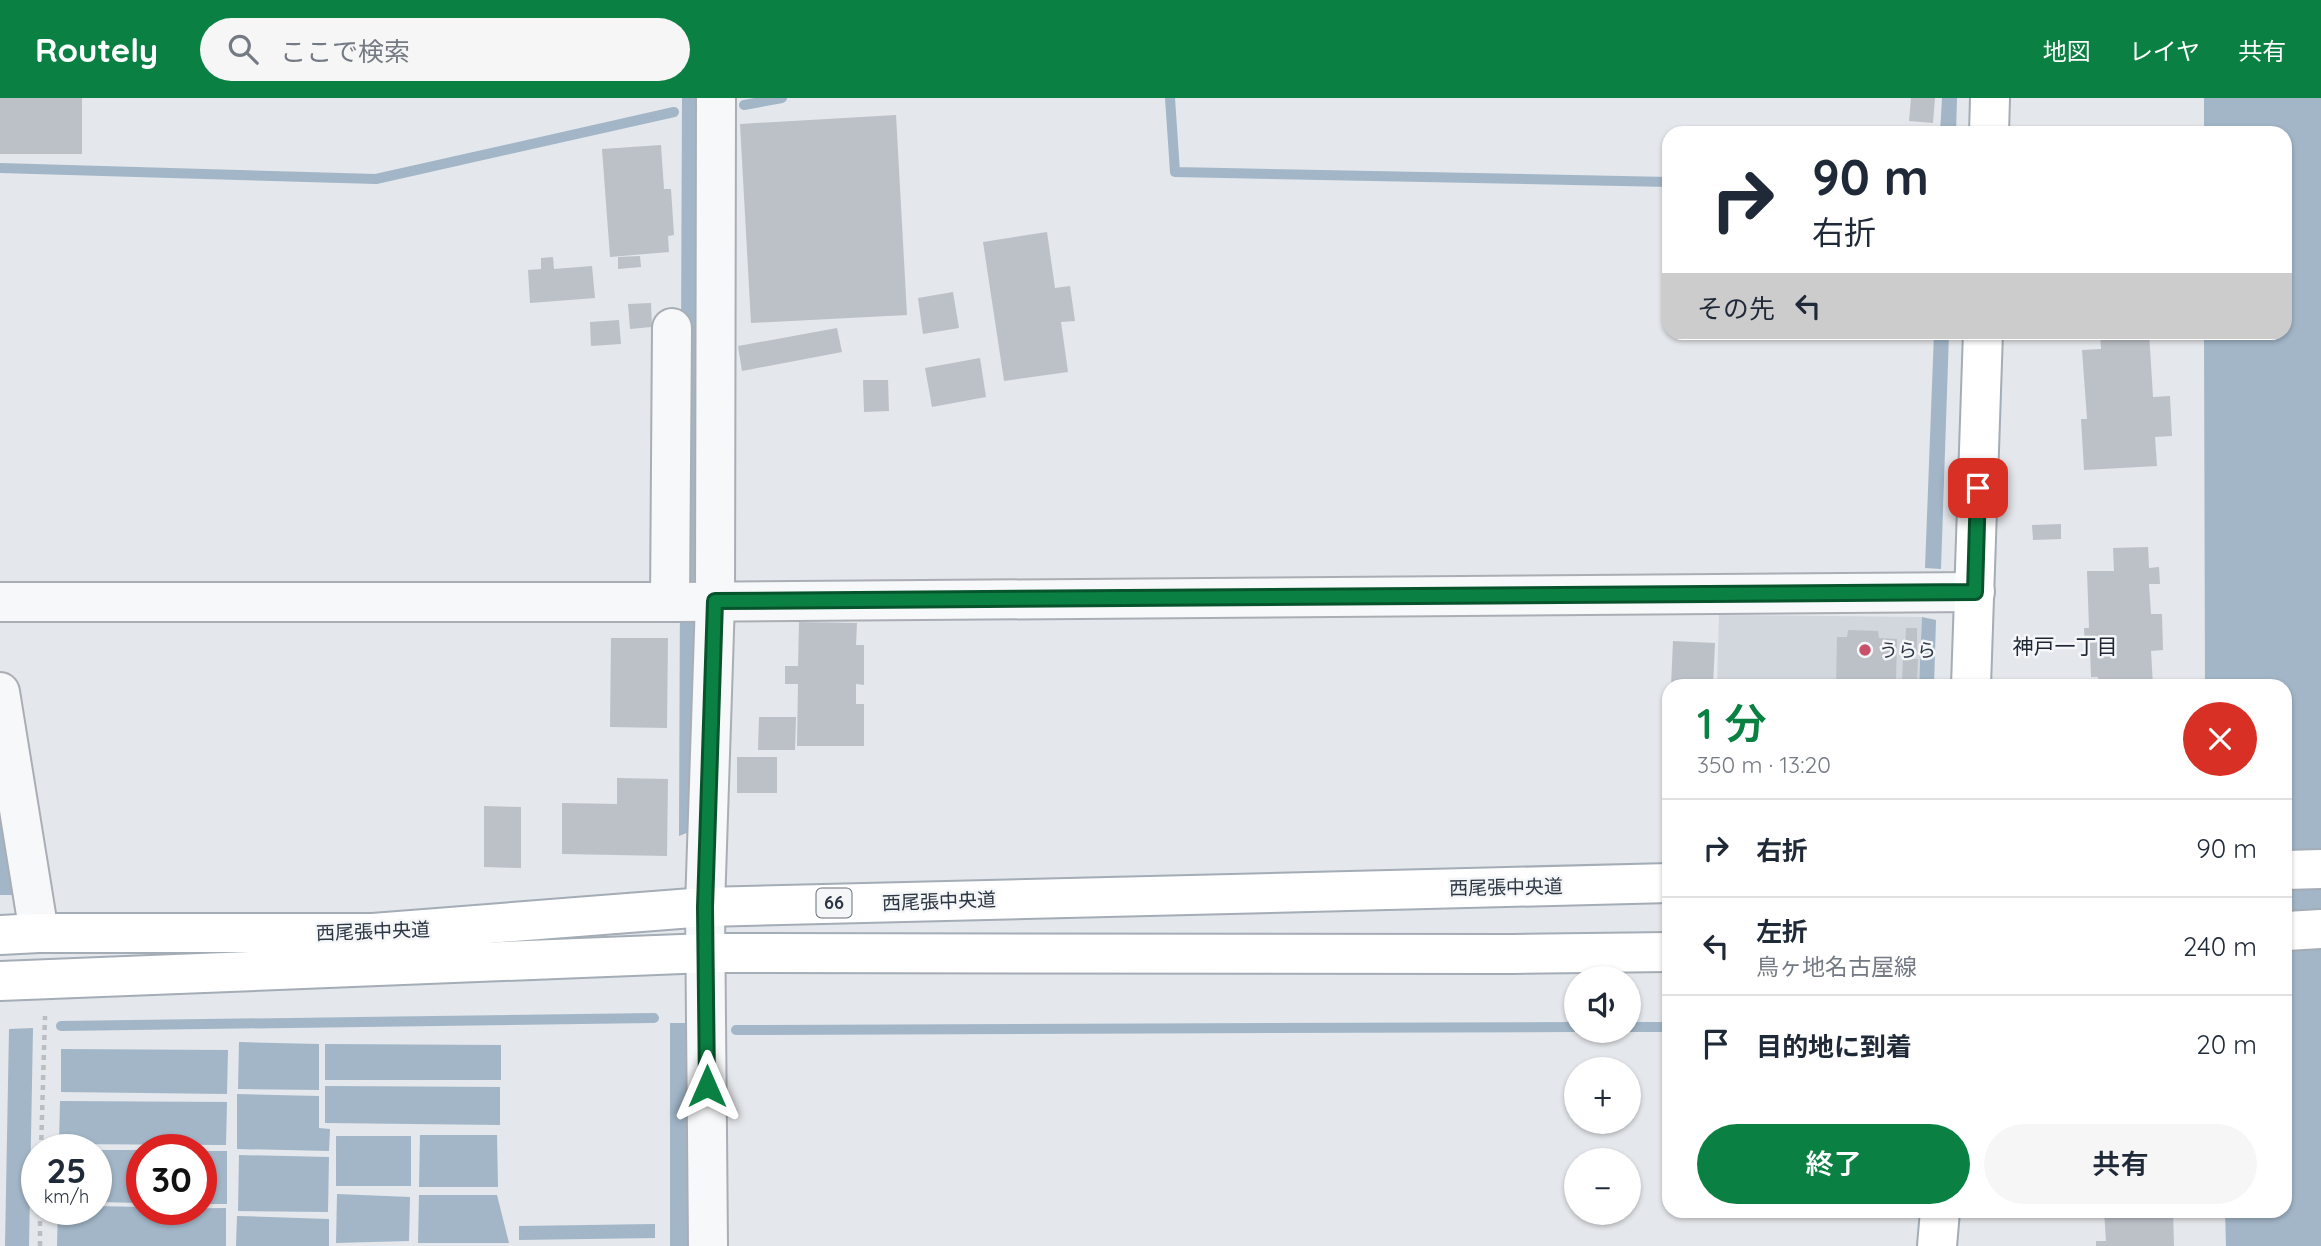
<!DOCTYPE html>
<html lang="ja">
<head>
<meta charset="utf-8">
<style>
  :root { --surface:#fff; --page:#f6f6f7; --text:#1f2937; --muted:#747a83; --line:#e0e1e3; --accent:#0b8043 }
  body { margin:0; font-family:Quicksand,"Noto Sans JP",sans-serif; background:var(--page); color:var(--text); height:100vh; display:flex; flex-direction:column; font-size:26px; white-space:nowrap }
  * { box-sizing:border-box; margin:0 }
  p { font-size:23px; color:var(--muted) }
  .icon { flex:none; width:38px; height:38px; fill:none; stroke:currentColor; stroke-width:2; stroke-linecap:round; stroke-linejoin:round }
  .map { position:relative; flex:1; overflow:hidden }
  .sheet { position:absolute; left:1662px; top:581px; width:630px; height:539px; display:flex; flex-direction:column; background:var(--surface); border-radius:21px; box-shadow:0 2px 5px #0004 }
  .sheet>* { flex:none }
  .top-card { position:absolute; left:1662px; top:28px; width:630px; height:214px; border-radius:21px; box-shadow:0 2px 5px #0004; background:#fff; color:var(--text); overflow:hidden }
  .fabs { position:absolute; left:1564px; top:868px; display:grid; gap:14px }
  .fabs a { display:grid; place-items:center; width:77px; height:77px; border-radius:50%; background:var(--surface); box-shadow:0 2px 5px #0004; font-size:35px }
  .speed { position:absolute; left:21px; top:1036px; display:flex; gap:14px; font-size:35px; font-weight:700; text-align:center }
  .speed>* { display:grid; place-content:center; width:91px; height:91px; border-radius:50%; background:var(--surface); box-shadow:0 2px 5px #0004; line-height:1 }
  .speed small { font-size:18px; font-weight:400 }
  .speed .limit { border:10px solid #d22; background:#fff; color:#111 }
  .pin { position:absolute; display:grid; place-items:center; width:60px; height:60px; color:#fff; margin:-30px; border-radius:14px; box-shadow:0 4px 10px #0006 }
  .me { position:absolute; width:77px; margin:-38px; rotate:0deg; stroke-linejoin:round; filter:drop-shadow(0 0 5px #0008) }
  .turn { display:flex; align-items:center; gap:24px; height:147px; padding:0 35px; font-size:32px }
  .turn .icon { width:91px; height:91px; stroke-width:2.5 }
  .turn b { display:block; font-size:49px; line-height:60px }
  .then { display:flex; align-items:center; height:66px; padding:0 35px; background:#0003; gap:14px; font-size:26px }
  .round { display:grid; place-items:center; flex:none; width:74px; height:74px; border-radius:37px; background:var(--page) }
  .head { display:flex; align-items:center; justify-content:space-between; height:119px; padding:0 35px }
  h1 { font-size:42px; font-weight:600; line-height:52px; color:var(--accent) }
  .action { display:flex; gap:14px; margin-top:auto; padding:14px 35px }
  .action a { flex:1; height:80px; border-radius:42px; background:var(--accent); color:#fff; font-size:28px; font-weight:600; line-height:80px; text-align:center }
  .action a+a { background:var(--page); color:var(--text) }
  ul { padding:0; list-style:none }
  li { display:flex; align-items:center; gap:21px; height:98px; padding:0 35px; border-top:2px solid var(--line) }
  li div { flex:1 }
  li b { display:block; font-size:26px }
  li em { font-style:normal }
  header { display:flex; align-items:center; gap:42px; box-sizing:border-box; height:98px; padding:0 35px; background:var(--accent); color:#fff }
  header strong { font-size:33px }
  nav { display:flex; gap:38px; margin-inline-start:auto; font-size:24px }
  .search { width:490px; height:63px; background:var(--page); display:flex; align-items:center; gap:18px; box-sizing:border-box; padding:0 24px; border-radius:38px; color:var(--muted); font-size:26px }
  .map>svg:first-child { display:block }
</style>
</head>
<body>
<header>
<strong>Routely</strong>
<div class="search"><svg class="icon" aria-label="search" viewBox="0 0 24 24"><circle cx="10" cy="10" r="6"/><path d="M15 15l6 6"/></svg>ここで検索</div>
<nav><a>地図</a><a>レイヤ</a><a>共有</a></nav>
</header>
<div class="map">
<svg width="2321" height="1148" viewBox="0 0 2321 1148">
  <rect width="100%" height="100%" fill="#e4e7eb"/>
  <polygon fill="#d2d6dd" points="1719,517 1922,519 1919,588 1717,588"/>
  <g fill="#a2b6c8">
    <polygon points="682,0 698,0 698,519 694,732 679,738"/>
    <polygon points="1942,0 1957,0 1956,35 1940,35"/>
    <polygon points="2204,0 2321,0 2321,1148 2226,1148 2225,1113 2286,1113 2286,588 2205,588 2204,235 2286,234 2286,35 2204,35"/>
    <polygon points="1934,235 1949,235 1941,471 1925,470"/>
    <polygon points="1922,519 1936,522 1934,588 1919,588"/>
    <polygon points="0,693 14,797 0,797"/>
    <polygon points="670,925 689,925 688,1148 670,1148"/>
    <polygon points="33,930 29,1148 5,1148 9,931"/>
    <polygon points="239,944 319,946 319,992 238,991"/>
    <polygon points="325,946 501,947 501,982 325,982"/>
    <polygon points="61,951 228,952 227,996 61,994"/>
    <polygon points="325,988 500,989 500,1027 325,1025"/>
    <polygon points="237,996 319,998 319,1030 330,1031 329,1053 237,1051"/>
    <polygon points="60,1003 227,1004 226,1047 59,1046"/>
    <polygon points="420,1037 497,1037 498,1089 419,1089"/>
    <rect x="336" y="1038" width="75" height="50"/>
    <polygon points="96,1052 142,1052 142,1105 96,1104"/>
    <rect x="201" y="1053" width="26" height="53"/>
    <polygon points="239,1057 329,1059 328,1114 238,1113"/>
    <polygon points="337,1096 410,1099 409,1143 336,1145"/>
    <polygon points="419,1097 497,1097 509,1145 418,1145"/>
    <polygon points="96,1108 142,1109 142,1111 226,1110 226,1148 57,1148 58,1111 96,1111"/>
    <polygon points="237,1118 329,1121 329,1148 236,1148"/>
    <polygon points="655,1126 655,1140 519,1142 519,1128"/>
  </g>
  <g fill="none" stroke-linecap="round" stroke-linejoin="round">
    <g stroke="#a2b6c8" stroke-width="10">
      <polyline points="1170,0 1175,74 1670,84"/>
      <polyline points="744,7 782,0"/>
      <polyline points="0,70 376,81 674,14"/>
      <polyline points="61,928 654,920"/>
      <polyline points="1629,929 1670,929"/>
      <polyline points="736,932 1577,929"/>
    </g>
  </g>
  <g fill="#bcc1c8">
    <rect x="0" y="0" width="82" height="56"/>
    <polygon points="1911,0 1935,0 1933,25 1909,23"/>
    <polygon points="896,17 907,217 751,225 740,26"/>
    <polygon points="661,47 664,91 671,91 674,137 668,138 669,154 610,159 602,51"/>
    <polygon points="1047,134 1055,190 1070,188 1075,223 1061,224 1068,274 1004,283 983,144"/>
    <polygon points="640,158 641,169 618,171 618,159"/>
    <polygon points="553,159 554,171 592,168 595,200 530,205 528,172 541,171 541,160"/>
    <polygon points="953,194 959,230 923,236 918,200"/>
    <polygon points="651,205 652,229 630,231 628,206"/>
    <polygon points="619,222 621,246 591,248 590,224"/>
    <polygon points="837,230 842,254 742,273 738,248"/>
    <polygon points="2100,234 2149,234 2153,299 2170,298 2172,338 2155,339 2157,368 2084,372 2081,321 2087,321 2082,252 2101,251"/>
    <polygon points="980,260 986,299 932,309 925,270"/>
    <polygon points="863,282 888,282 889,313 864,314"/>
    <polygon points="2061,426 2061,441 2033,442 2032,427"/>
    <polygon points="2148,449 2149,470 2159,469 2160,486 2149,486 2151,516 2162,516 2163,552 2151,553 2153,588 2098,588 2098,579 2091,579 2090,551 2085,551 2084,530 2089,530 2087,473 2114,473 2113,450"/>
    <polygon points="799,524 857,525 856,547 864,547 864,587 856,586 856,606 864,606 864,648 797,648 798,586 785,586 785,568 798,568"/>
    <polygon points="1906,530 1917,530 1917,555 1905,554"/>
    <polygon points="1848,532 1878,533 1879,540 1897,541 1896,584 1877,584 1877,588 1836,588 1837,539 1847,539"/>
    <polygon points="611,540 668,540 667,630 610,629"/>
    <polygon points="1673,543 1715,545 1713,588 1671,588"/>
    <polygon points="1903,561 1918,561 1917,584 1902,583"/>
    <polygon points="2090,584 2090,588 2044,588 2044,585"/>
    <polygon points="759,619 796,619 795,652 758,652"/>
    <rect x="737" y="659" width="40" height="36"/>
    <polygon points="617,680 668,681 667,758 562,756 562,705 617,706"/>
    <polygon points="484,708 521,709 521,770 484,769"/>
    <polygon points="2104,1113 2173,1113 2174,1148 2096,1148 2096,1143 2106,1143"/>
  </g>
  <g fill="none" stroke-linecap="round" stroke-linejoin="round">
    <g stroke="#a9aeb5" stroke-width="42">
      <g id="minor">
        <polyline points="0,504 676,504 1975,494"/>
        <polyline points="670,504 672,230"/>
        <polyline points="0,594 39,835"/>
        <polyline points="708,1148 705,809 715,503 716,0"/>
      </g>
    </g>
    <g stroke="#a4acb6" stroke-width="42">
      <g id="major">
        <polyline points="1989,35 1990,0"/>
        <polyline points="1971,588 1983,234"/>
        <polyline points="2286,772 2321,771"/>
        <polyline points="2286,833 2321,831"/>
        <polyline points="0,837 39,835 373,835 705,809 1670,785"/>
        <polyline points="0,883 707,855 1513,856 1670,854"/>
        <polyline points="1937,1148 1940,1113"/>
      </g>
    </g>
    <g stroke="#babec2" stroke-width="4.5" stroke-dasharray="5 5" stroke-linecap="butt">
      <polyline points="41,1052 45,918"/>
      <polyline points="40,1148 40,1111"/>
    </g>
    <use href="#minor" stroke="#f7f8f9" stroke-width="38"/>
    <use href="#major" stroke="#fff" stroke-width="38"/>
  </g>
  <g fill="none" stroke-linecap="round" stroke-linejoin="round">
    <g stroke="#07532c" stroke-width="18">
      <polyline id="route" points="707,988 705,809 715,503 1975,494 1978,390"/>
    </g>
    <use href="#route" stroke="#0b8043" stroke-width="12"/>
  </g>
  <circle fill="#c75269" stroke="#f4f6f8" stroke-width="2.5" cx="1865" cy="552" r="7"/>
  <g text-anchor="middle" stroke-width="5" stroke-linejoin="round" paint-order="stroke">
    <rect fill="#f4f6f8" stroke="#697079" stroke-width="2" x="816.5" y="790.5" width="35" height="29" rx="5"/>
    <g font-size="18" font-weight="bold" fill="#2d3643">
      <text x="834" y="811">66</text>
    </g>
    <g font-size="19" fill="#2d3643" stroke="#f4f6f8" text-anchor="start">
      <text x="1879" y="559">うらら</text>
    </g>
    <g font-size="19" fill="#2d3643" stroke="#f4f6f8">
      <text transform="translate(1506 789) rotate(-1)" y="7">西尾張中央道</text>
      <text transform="translate(939 803) rotate(-2)" y="7">西尾張中央道</text>
      <text transform="translate(373 833) rotate(-2)" y="7">西尾張中央道</text>
    </g>
    <g font-size="21" fill="#1f2734" stroke="#f4f6f8">
      <text x="2065" y="556">神戸一丁目</text>
    </g>
  </g>
</svg>
<div class="fabs">
<a><svg class="icon" aria-label="sound" viewBox="0 0 24 24"><path d="M4 9h4l5-4v14l-5-4H4zM17 9q2 3 0 6"/></svg></a>
<a>+</a>
<a>−</a>
</div>
<div class="speed"><div>25<small>km/h</small></div><div class="limit">30</div></div>
<div class="pin" style="left:1978px;top:390px;background:#d93025"><svg class="icon" aria-label="arrive" viewBox="0 0 24 24"><path d="M6 21V4h12l-3 4 3 4H6"/></svg></div>
<svg class="me" style="left:707px;top:988px" viewBox="-20 -20 40 40"><path d="M0-17L14 15 0 8-14 15z" fill="#0b8043" stroke="#fff" stroke-width="4"/></svg>
<div class="top-card">
<div class="turn"><svg class="icon" aria-label="right" viewBox="0 0 24 24"><path d="M7 20v-9h11M14 6l5 5-5 5"/></svg><div><b>90 m</b>右折</div></div>
<div class="then">その先<svg class="icon" aria-label="left" viewBox="0 0 24 24"><path d="M17 20v-9H6M10 6l-5 5 5 5"/></svg></div>
</div>
<section class="sheet">
<div class="head"><div><h1>1 分</h1><p>350 m · 13:20</p></div><a class="round" style="background:#d93025;color:#fff"><svg class="icon" aria-label="close" viewBox="0 0 24 24"><path d="M6 6l12 12M18 6L6 18"/></svg></a></div>
<ul>
<li><svg class="icon" aria-label="right" viewBox="0 0 24 24"><path d="M7 20v-9h11M14 6l5 5-5 5"/></svg><div><b>右折</b></div><em>90 m</em></li>
<li><svg class="icon" aria-label="left" viewBox="0 0 24 24"><path d="M17 20v-9H6M10 6l-5 5 5 5"/></svg><div><b>左折</b><p>鳥ヶ地名古屋線</p></div><em>240 m</em></li>
<li><svg class="icon" aria-label="arrive" viewBox="0 0 24 24"><path d="M6 21V4h12l-3 4 3 4H6"/></svg><div><b>目的地に到着</b></div><em>20 m</em></li>
</ul>
<div class="action"><a>終了</a><a>共有</a></div>
</section>
</div>
</body>
</html>
